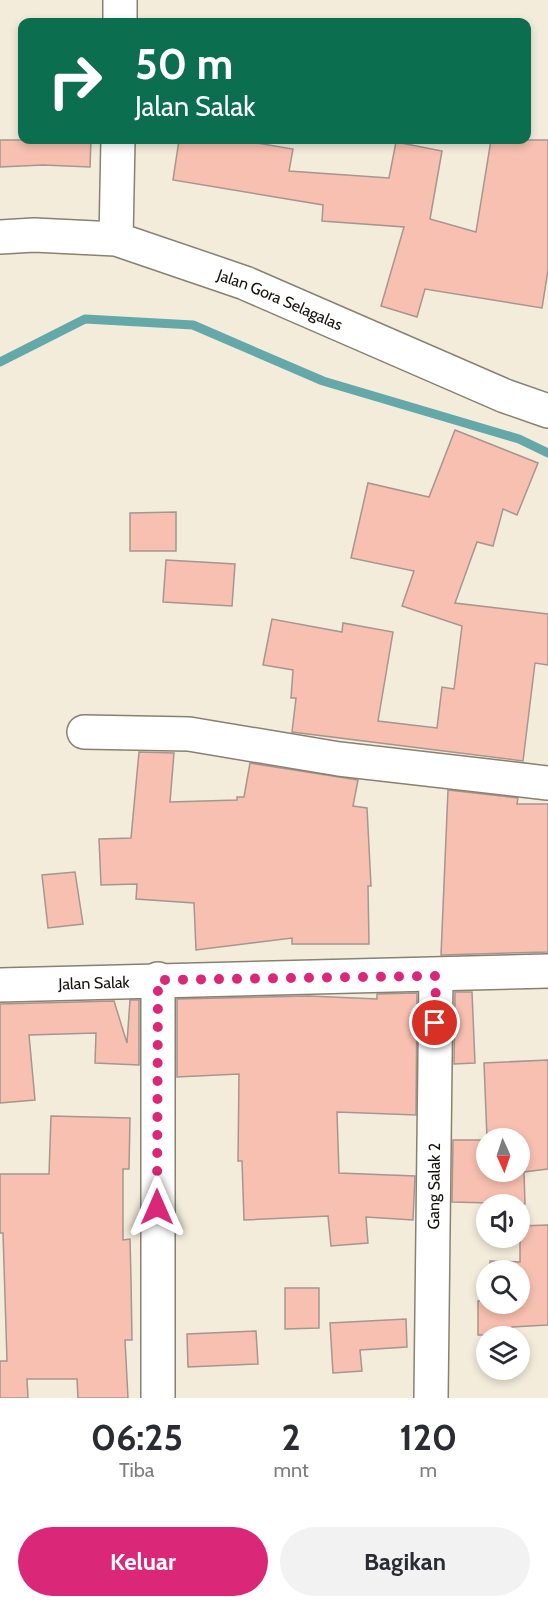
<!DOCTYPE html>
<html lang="id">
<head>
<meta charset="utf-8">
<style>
  :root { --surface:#fff; --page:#f2f2f3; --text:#2b2b33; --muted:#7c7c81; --accent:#db2777 }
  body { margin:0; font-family:Cabin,sans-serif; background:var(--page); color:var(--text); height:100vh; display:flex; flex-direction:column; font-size:22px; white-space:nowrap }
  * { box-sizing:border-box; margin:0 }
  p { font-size:20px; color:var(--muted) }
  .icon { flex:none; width:33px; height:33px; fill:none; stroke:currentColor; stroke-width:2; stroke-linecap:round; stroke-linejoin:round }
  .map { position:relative; height:1398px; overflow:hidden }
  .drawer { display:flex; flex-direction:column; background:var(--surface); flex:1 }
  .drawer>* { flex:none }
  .banner { position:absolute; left:18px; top:18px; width:513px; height:126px; border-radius:12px; box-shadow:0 3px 9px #0003; background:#0b6e4f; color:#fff; overflow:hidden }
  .needle { width:39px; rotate:177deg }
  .tools { position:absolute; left:476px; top:1128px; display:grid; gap:12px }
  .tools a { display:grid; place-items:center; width:54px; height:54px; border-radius:50%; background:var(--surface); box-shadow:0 3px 9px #0003; font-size:30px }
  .pin { position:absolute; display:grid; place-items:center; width:51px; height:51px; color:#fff; margin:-26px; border:3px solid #fff; border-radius:50%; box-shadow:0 2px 6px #0007 }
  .me { position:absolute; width:66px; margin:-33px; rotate:0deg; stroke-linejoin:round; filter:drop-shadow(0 0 4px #0008) }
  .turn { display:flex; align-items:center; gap:21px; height:126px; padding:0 18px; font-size:27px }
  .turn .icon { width:78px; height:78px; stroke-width:2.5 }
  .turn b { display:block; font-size:42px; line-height:51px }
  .eta { display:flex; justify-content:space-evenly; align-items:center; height:102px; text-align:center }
  .eta b { font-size:36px; font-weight:700; line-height:42px }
  .primary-button { display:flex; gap:12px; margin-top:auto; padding:12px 18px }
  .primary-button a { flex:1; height:69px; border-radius:36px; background:var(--accent); color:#fff; font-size:24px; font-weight:700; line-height:69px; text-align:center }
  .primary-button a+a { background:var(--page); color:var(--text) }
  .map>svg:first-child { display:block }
</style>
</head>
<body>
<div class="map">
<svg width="548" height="1398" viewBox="0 0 548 1398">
  <rect width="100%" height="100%" fill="#f3ecdb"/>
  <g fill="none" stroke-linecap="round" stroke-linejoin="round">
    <polyline stroke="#64a8a9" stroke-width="9" points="0,362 85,319 193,325 323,381 519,439 548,453"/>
  </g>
  <g fill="#f8c0b0" stroke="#a79590" stroke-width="1.5">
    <polygon points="0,140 91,140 90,167 43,165 0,167"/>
    <polygon points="179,140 239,140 293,149 289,171 389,178 396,142 442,151 430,219 476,232 491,140 548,140 548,270 542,308 425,289 417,317 381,306 404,227 322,221 323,205 173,180"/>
    <polygon points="455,430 538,463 517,515 503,509 493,546 477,542 455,603 548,614 548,665 535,663 523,761 292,732 296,698 291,698 293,670 263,665 272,619 342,632 343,623 393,632 378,721 437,728 442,687 454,689 462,626 402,606 414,571 351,558 368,483 429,497"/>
    <polygon points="176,512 176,551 130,551 130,513"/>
    <polygon points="166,560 235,564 232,606 163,602"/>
    <polygon points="139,752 174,753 170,802 237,800 237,797 244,797 250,763 358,780 353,806 367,808 371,886 368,886 369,944 292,944 292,938 196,950 194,903 136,899 137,884 101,885 99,839 131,838"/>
    <polygon points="448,790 518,798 517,804 548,804 548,952 441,955"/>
    <polygon points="75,872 83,924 48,928 42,875"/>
    <polygon points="455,992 472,992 475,1063 454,1064"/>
    <polygon points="417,993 416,1115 337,1112 339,1173 415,1176 413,1220 366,1217 368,1243 331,1246 328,1216 244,1220 242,1161 238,1161 239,1074 177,1077 177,999 309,996 377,999 377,994"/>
    <polygon points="130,1000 139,1000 139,1065 95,1063 96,1033 29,1035 35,1100 0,1103 0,1004 114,1001 127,1043"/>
    <polygon points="548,1060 548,1169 524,1172 525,1204 452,1202 453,1140 486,1140 486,1172 519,1172 519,1138 487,1138 484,1063"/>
    <polygon points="51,1116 130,1118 129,1169 123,1169 123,1240 130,1239 131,1279 132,1340 125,1340 128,1398 78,1398 77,1379 27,1379 28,1398 0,1398 0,1361 7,1361 3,1233 0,1233 0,1174 49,1174"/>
    <polygon points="548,1225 548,1325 512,1327 512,1335 478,1335 478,1301 486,1301 486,1304 519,1304 519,1270 490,1270 490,1261 520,1262 520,1226"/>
    <polygon points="285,1288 319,1288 319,1328 285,1329"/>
    <polygon points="406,1319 407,1347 360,1350 362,1371 333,1373 330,1323"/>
    <polygon points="256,1331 258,1364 188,1367 187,1334"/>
  </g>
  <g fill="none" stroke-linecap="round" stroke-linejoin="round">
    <g stroke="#878172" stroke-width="36">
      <g id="minor">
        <polyline points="120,22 120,0"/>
        <path id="s1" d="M 0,237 L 34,235 L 116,239 L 245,283 L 505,396 L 548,411"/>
        <polyline points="116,239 118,140"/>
        <polyline points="84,732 189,734 339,759 548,783"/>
        <path id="s2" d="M 0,985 L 548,971"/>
        <polyline points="158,1398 158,979"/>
        <path id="s3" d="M 431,1398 L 436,976"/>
      </g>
    </g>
    <use href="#minor" stroke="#fff" stroke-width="33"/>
  </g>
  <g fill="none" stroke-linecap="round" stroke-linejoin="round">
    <polyline stroke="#db2777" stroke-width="10" stroke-dasharray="0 18" points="157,1207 158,980 436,976 435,1023"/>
  </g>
  <g text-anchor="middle" stroke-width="4.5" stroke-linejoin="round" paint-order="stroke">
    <g font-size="16" fill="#14110c" stroke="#fff9ec">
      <text dy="6" stroke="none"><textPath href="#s1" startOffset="291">Jalan Gora Selagalas</textPath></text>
      <text dy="6" stroke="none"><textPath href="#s2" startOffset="94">Jalan Salak</textPath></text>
      <text dy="6" stroke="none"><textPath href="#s3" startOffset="212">Gang Salak 2</textPath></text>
    </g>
  </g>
</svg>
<div class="tools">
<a><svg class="needle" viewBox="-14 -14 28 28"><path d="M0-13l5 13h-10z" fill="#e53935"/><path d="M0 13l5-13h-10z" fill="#7c7c81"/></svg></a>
<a><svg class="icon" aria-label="sound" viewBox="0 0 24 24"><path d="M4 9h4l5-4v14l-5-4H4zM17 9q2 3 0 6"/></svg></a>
<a><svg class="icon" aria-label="search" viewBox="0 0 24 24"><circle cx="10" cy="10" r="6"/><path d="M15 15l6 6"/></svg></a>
<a><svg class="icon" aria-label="layers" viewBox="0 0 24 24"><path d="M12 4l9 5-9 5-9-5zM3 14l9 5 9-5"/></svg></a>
</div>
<div class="pin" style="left:435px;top:1023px;background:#d93025"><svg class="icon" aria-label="arrive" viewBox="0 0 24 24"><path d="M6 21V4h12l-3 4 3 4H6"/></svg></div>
<svg class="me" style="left:157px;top:1207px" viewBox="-20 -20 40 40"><path d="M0-17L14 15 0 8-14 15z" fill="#db2777" stroke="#fff" stroke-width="4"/></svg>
<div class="banner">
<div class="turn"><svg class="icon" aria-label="right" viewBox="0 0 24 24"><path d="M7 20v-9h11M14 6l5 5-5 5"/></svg><div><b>50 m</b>Jalan Salak</div></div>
</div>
</div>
<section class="drawer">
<div class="eta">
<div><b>06:25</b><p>Tiba</p></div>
<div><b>2</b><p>mnt</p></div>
<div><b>120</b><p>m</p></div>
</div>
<div class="primary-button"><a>Keluar</a><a>Bagikan</a></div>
</section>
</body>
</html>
